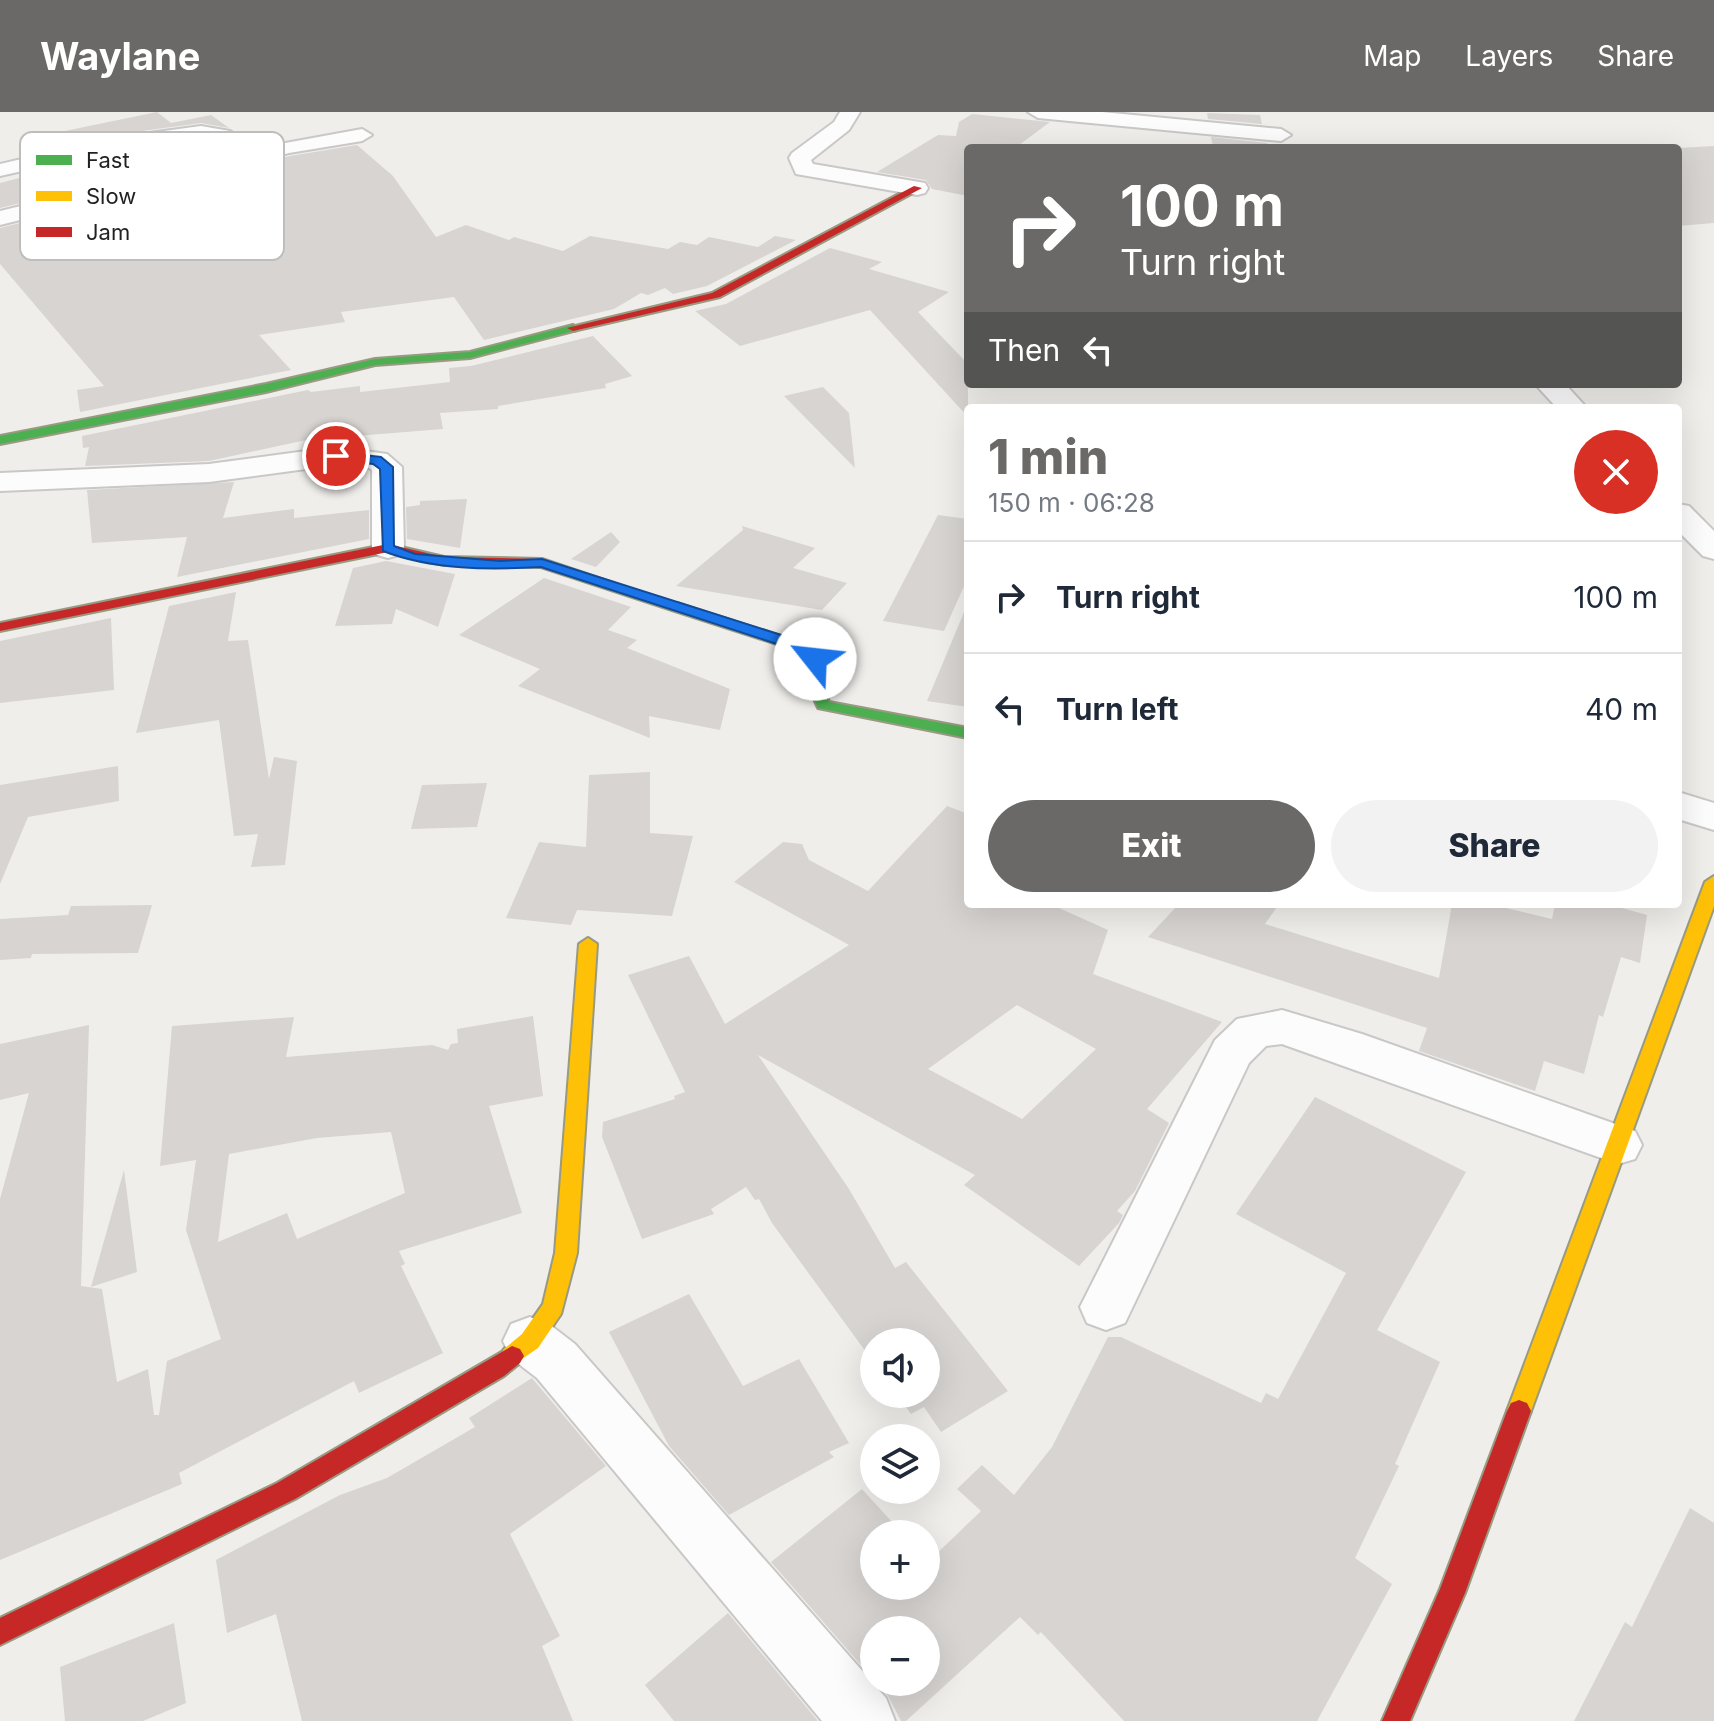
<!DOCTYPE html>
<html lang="en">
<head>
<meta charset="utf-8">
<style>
  :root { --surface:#fff; --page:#f2f2f3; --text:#1f2937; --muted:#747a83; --line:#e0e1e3; --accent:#6a6968 }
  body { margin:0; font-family:Inter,sans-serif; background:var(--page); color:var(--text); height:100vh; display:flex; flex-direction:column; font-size:30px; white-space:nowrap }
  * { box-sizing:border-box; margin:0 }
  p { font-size:26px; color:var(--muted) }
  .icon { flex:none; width:44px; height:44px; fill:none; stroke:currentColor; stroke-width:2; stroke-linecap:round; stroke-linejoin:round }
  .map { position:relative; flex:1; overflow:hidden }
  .side { position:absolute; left:964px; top:292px; width:718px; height:504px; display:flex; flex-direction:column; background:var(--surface); border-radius:8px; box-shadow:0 8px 32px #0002 }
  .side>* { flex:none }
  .banner { position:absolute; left:964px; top:32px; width:718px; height:244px; border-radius:8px; box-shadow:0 8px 32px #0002; background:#6a6968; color:#fff; overflow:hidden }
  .controls { position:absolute; left:860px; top:1216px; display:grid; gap:16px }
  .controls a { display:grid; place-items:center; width:80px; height:80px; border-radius:50%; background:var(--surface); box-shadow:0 8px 32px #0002; font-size:40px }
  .pin { position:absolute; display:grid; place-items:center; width:68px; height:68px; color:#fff; margin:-34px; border:4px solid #fff; border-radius:50%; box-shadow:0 2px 8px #0007 }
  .me { position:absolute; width:88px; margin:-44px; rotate:299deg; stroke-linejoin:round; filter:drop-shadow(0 0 6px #0008) }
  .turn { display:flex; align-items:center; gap:28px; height:168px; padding:0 24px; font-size:36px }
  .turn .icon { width:104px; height:104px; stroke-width:2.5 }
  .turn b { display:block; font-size:56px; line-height:68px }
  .then { display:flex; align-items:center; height:76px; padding:0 24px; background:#0003; gap:16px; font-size:30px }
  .round { display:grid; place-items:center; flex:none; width:84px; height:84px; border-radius:42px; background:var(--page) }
  .headline { display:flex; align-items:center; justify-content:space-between; height:136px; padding:0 24px }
  h1 { font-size:48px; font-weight:800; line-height:60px; color:var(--accent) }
  .button { display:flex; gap:16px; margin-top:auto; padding:16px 24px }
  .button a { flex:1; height:92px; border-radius:48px; background:var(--accent); color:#fff; font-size:32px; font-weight:800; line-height:92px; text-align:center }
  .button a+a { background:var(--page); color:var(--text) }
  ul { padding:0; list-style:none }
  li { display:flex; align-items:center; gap:24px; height:112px; padding:0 24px; border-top:2px solid var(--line) }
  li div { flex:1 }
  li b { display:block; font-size:30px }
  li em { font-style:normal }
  header { display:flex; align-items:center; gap:48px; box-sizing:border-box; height:112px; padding:0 40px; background:var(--accent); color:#fff }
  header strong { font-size:38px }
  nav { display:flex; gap:44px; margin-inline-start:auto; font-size:28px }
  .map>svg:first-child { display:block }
</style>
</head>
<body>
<header>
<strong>Waylane</strong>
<nav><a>Map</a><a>Layers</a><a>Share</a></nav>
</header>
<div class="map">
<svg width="1714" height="1609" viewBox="0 0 1714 1609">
  <rect width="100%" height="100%" fill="#f0eeeb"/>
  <g fill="#d7d4d2" fill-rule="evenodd">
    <polygon points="157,0 171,11 211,3 229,16 201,11 112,23 35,41 21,28"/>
    <polygon points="1207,1 1260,3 1262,12 1208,7"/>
    <polygon points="972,2 1050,10 1015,36 968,36 968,84 932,77 926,68 877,60 938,23 956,24 959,10"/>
    <polygon points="1211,25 1267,31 1268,36 1213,34"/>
    <polygon points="201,29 215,31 230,40 0,96 0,71 113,42"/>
    <polygon points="357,33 393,64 436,125 466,113 509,128 514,125 563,139 590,124 668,137 680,130 697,133 709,125 758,135 775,124 796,128 707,174 673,182 665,176 648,183 641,181 614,197 484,228 454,185 341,200 345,210 259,223 291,258 80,300 77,278 104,274 0,152 0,116 290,44"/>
    <polygon points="1714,34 1714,111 1678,114 1678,36"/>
    <polygon points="830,136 882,150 869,157 949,180 918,200 968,252 968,305 870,198 740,234 695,199 726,192"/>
    <polygon points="593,224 632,264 605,272 606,276 498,294 498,297 440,301 443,317 306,328 209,349 85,354 89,335 83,336 82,324 308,278 311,280 360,274 360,280 450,270 449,256 471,254"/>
    <polygon points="823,275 849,301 855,356 784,284"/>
    <polygon points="234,370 223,406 294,397 294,406 369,398 369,427 177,465 187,425 92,431 87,378"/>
    <polygon points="467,387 460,436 407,427 406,395 420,393 420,389"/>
    <polygon points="938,403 968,407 968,465 944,519 883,509"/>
    <polygon points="742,414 815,436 793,456 847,471 822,498 676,474 743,418"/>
    <polygon points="611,420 620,430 596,455 571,447"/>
    <polygon points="386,449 455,462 438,515 396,497 392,512 335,514 353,456"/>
    <polygon points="544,466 631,495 608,518 637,528 627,536 730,577 720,618 649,604 650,626 518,574 540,557 459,523"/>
    <polygon points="236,480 228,529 248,528 269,667 274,645 297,649 285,753 251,755 258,722 234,724 219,608 136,621 169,494"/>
    <polygon points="967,493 968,595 927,589"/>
    <polygon points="111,506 114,578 0,591 0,529"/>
    <polygon points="118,654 119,689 28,705 0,772 0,673"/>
    <polygon points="650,660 650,721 693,724 672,804 577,798 571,813 506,806 539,730 586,735 589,663"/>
    <polygon points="487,671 477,715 411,717 422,673"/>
    <path d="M 947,694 L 968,702 L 968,792 L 1050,792 L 1108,818 L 1093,862 L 1222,910 L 1147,997 L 1169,1011 L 1135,1079 L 1117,1099 L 1123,1103 L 1119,1111 L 1079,1154 L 964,1073 L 975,1063 L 758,943 L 849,1077 L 895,1156 L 906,1150 L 1008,1279 L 941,1320 L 924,1295 L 911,1302 L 896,1282 L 926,1282 L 926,1230 L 874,1230 L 874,1251 L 772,1111 L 759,1087 L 755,1088 L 746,1075 L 711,1097 L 714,1102 L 642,1127 L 602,1025 L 603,1010 L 675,987 L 674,984 L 685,980 L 628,863 L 689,844 L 725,912 L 849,833 L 734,770 L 783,730 L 802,732 L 809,748 L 868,779 ZM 1017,893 L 1096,937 L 1022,1007 L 928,957 Z"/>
    <polygon points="1179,792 1279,792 1265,812 1439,866 1452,792 1489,792 1552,807 1555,792 1608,792 1647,803 1640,851 1621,845 1603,905 1599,903 1584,962 1544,949 1535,979 1419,939 1427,916 1148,825"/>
    <polygon points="152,793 138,841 32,842 31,846 0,848 0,807 68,803 71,794"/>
    <path d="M 533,904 L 543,984 L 489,994 L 522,1101 L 399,1139 L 405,1152 L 401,1154 L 443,1241 L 359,1281 L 354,1269 L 179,1361 L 182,1372 L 0,1448 L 0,1087 L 29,981 L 0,988 L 0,932 L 89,913 L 81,1174 L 102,1177 L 117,1270 L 148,1257 L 154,1303 L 159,1303 L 167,1249 L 221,1227 L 186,1118 L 196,1048 L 160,1054 L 172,914 L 294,905 L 286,945 L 432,933 L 448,938 L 451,932 L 458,931 L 457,917 ZM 391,1020 L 405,1081 L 297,1127 L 287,1101 L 218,1130 L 229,1042 L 317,1026 Z"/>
    <polygon points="1315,985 1466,1060 1377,1218 1440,1250 1395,1352 1399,1354 1355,1446 1392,1472 1317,1609 1124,1609 1041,1520 1038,1523 1020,1505 906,1609 901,1609 888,1584 876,1570 926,1570 926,1518 874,1518 874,1568 771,1450 862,1377 903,1422 874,1422 874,1474 926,1474 926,1448 928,1450 981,1399 957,1377 982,1353 1014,1383 1052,1335 1108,1225 1121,1225 1261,1291 1266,1281 1278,1287 1346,1161 1236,1102"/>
    <polygon points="124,1058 137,1160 91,1175"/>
    <polygon points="689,1182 743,1274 799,1247 849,1331 829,1340 834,1345 729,1403 669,1334 609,1220"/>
    <polygon points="532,1266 606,1354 510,1422 560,1524 542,1534 573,1609 302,1609 276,1502 227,1521 216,1448 340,1383 387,1366 475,1315 469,1306"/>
    <polygon points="1690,1396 1714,1411 1714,1609 1574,1609 1625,1510 1632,1515"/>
    <polygon points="728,1501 818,1609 674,1609 645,1573"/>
    <polygon points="174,1511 186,1591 143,1609 65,1609 60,1555"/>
  </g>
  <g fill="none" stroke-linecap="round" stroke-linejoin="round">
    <g stroke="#c9c8c7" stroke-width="4">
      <g id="street">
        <polygon points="840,0 860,0 849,18 811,48 813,52 925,71 928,76 925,81 917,83 796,62 789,46 792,41 834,10"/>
        <polygon points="1028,0 1102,0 1281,17 1291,23 1281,29 1038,6"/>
        <polygon points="201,14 230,19 258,36 362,17 372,23 362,29 289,41 0,113 0,99 238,41 216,28 201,26 112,39 0,64 0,52 112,26"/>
        <polygon points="1535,272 1565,272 1587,296 1557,296"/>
        <polygon points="336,335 387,342 402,355 404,436 399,443 388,446 377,443 372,436 372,358 369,356 336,353 209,370 0,379 0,361 209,352"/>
        <polygon points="1678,392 1689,394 1714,419 1714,447 1703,444 1678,419"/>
        <polygon points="1678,680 1714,691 1714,718 1678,707"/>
        <polygon points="1282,898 1362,922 1635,1019 1642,1033 1635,1047 1618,1052 1282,932 1266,934 1249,951 1125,1211 1106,1218 1087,1211 1080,1195 1215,928 1237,907"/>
        <polygon points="530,1205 549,1212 575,1232 886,1586 895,1609 822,1609 537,1266 511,1246 503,1229 511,1212"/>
      </g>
    </g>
    <g stroke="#999a82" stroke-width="4">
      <g id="fast">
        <polygon points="573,213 579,216 577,218 470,246 375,253 266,280 0,332 0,324 266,272 375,247 470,240"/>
        <polygon points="677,491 796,529 820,544 822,569 829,590 968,616 968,626 818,596 806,569 807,549 786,535 672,498 672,492"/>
      </g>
    </g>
    <g stroke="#999a82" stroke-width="4">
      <g id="slow">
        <polygon points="1714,764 1714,794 1531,1299 1527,1307 1519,1310 1511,1307 1507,1299 1705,770"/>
        <polygon points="588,826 597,832 577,1141 561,1202 538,1236 512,1254 504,1251 500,1244 504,1237 522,1222 543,1192 555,1141 579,832"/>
      </g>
    </g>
    <g stroke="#999a82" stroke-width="4">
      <g id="jam">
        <polygon points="914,74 922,76 720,185 573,219 567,216 712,181"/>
        <polygon points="388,432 444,445 542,447 684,495 682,498 672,498 541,455 444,453 388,440 0,519 0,511"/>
        <polygon points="512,1234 520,1237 524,1244 520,1251 504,1264 295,1387 0,1533 0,1506 277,1371"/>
        <polygon points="1519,1288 1527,1291 1531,1299 1465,1481 1410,1609 1382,1609 1440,1477 1507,1299 1511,1291"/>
      </g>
    </g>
    <use href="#street" fill="#fdfcfc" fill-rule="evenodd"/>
    <use href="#fast" fill="#4caf50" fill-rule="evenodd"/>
    <use href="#slow" fill="#ffc107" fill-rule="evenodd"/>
    <use href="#jam" fill="#c62828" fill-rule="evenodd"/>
  </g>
  <path fill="#1a73e8" stroke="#114b97" stroke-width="2" d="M 336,340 L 381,345 L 393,355 L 394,434 L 415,442 L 500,449 L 542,447 L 797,528 L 822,547 L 809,550 L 786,535 L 541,455 C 489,458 432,458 383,439 L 380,357 L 373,352 L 332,347 L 332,341 Z"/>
  <rect x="20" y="20" width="264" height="128" rx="12" fill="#fff" stroke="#bdbdbd" stroke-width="2"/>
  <rect x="36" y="43" width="36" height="10" fill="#4caf50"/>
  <rect x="36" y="79" width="36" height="10" fill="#ffc107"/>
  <rect x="36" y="115" width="36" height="10" fill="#c62828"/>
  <g font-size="22" fill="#222">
    <text x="86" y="56">Fast</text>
    <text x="86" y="92">Slow</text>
    <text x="86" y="128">Jam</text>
  </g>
</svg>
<div class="controls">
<a><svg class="icon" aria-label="sound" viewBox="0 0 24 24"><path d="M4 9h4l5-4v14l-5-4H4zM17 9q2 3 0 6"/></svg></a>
<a><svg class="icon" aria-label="layers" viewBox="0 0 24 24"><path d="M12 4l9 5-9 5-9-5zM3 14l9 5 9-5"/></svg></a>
<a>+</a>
<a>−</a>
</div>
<div class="pin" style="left:336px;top:344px;background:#d93025"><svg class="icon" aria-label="arrive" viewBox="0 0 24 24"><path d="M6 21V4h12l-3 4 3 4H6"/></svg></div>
<svg class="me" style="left:815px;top:547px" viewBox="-20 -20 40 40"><circle r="19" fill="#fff"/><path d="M0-13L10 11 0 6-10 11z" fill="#1a73e8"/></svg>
<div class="banner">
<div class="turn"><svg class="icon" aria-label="right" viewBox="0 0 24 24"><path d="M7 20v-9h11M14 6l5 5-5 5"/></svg><div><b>100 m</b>Turn right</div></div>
<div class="then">Then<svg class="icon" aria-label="left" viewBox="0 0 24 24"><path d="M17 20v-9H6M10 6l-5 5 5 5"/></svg></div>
</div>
<section class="side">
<div class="headline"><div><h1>1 min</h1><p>150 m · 06:28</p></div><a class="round" style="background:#d93025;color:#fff"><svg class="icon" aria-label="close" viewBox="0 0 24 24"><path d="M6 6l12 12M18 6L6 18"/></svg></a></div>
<ul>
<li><svg class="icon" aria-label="right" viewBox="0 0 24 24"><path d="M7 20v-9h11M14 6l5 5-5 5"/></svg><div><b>Turn right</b></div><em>100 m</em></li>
<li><svg class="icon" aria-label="left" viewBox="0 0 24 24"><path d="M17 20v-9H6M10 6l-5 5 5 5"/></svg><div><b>Turn left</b></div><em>40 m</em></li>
</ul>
<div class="button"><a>Exit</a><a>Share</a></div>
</section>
</div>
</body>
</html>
